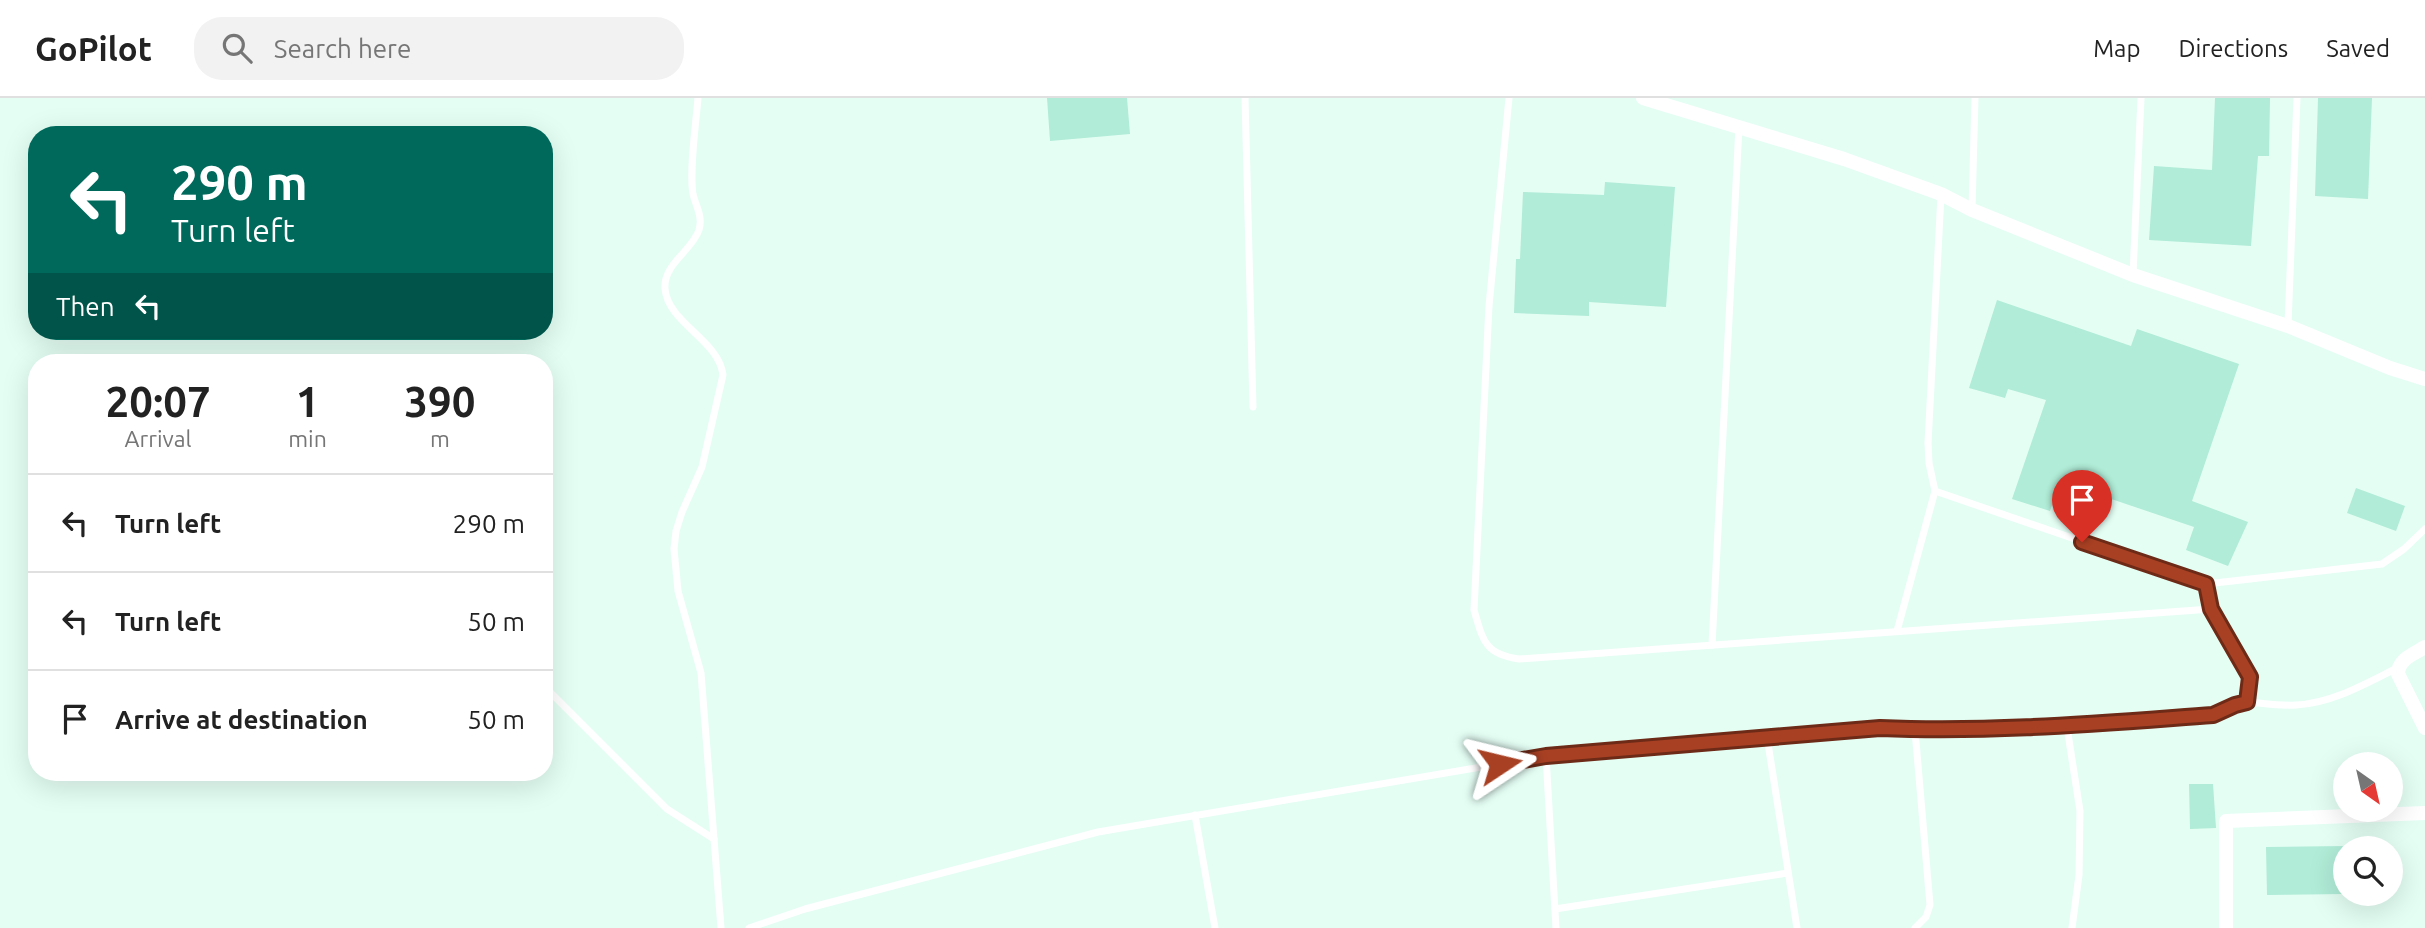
<!DOCTYPE html>
<html lang="en">
<head>
<meta charset="utf-8">
<style>
  :root { --surface:#fff; --page:#f2f2f2; --text:#222; --muted:#767676; --line:#e0e0e0 }
  body { margin:0; font-family:Ubuntu,sans-serif; background:var(--page); color:var(--text); height:100vh; display:flex; flex-direction:column; font-size:26px; white-space:nowrap }
  * { box-sizing:border-box; margin:0 }
  p { font-size:23px; color:var(--muted) }
  .icon { flex:none; width:38px; height:38px; fill:none; stroke:currentColor; stroke-width:2; stroke-linecap:round; stroke-linejoin:round }
  .map { position:relative; flex:1; overflow:hidden }
  .drawer { position:absolute; left:28px; top:256px; width:525px; height:427px; display:flex; flex-direction:column; background:var(--surface); border-radius:28px; box-shadow:0 7px 28px #0002 }
  .drawer>* { flex:none }
  .guide { position:absolute; left:28px; top:28px; width:525px; height:214px; border-radius:28px; box-shadow:0 7px 28px #0002; background:#00695c; color:#fff; overflow:hidden }
  .needle { width:46px; rotate:146deg }
  .fabs { position:absolute; left:2333px; top:654px; display:grid; gap:14px }
  .fabs a { display:grid; place-items:center; width:70px; height:70px; border-radius:50%; background:var(--surface); box-shadow:0 7px 28px #0002; font-size:35px }
  .pin { position:absolute; display:grid; place-items:center; width:60px; height:60px; color:#fff; margin:-72px -30px; border-radius:50% 50% 50% 0; rotate:-45deg; box-shadow:0 0 7px #0007 }
  .pin .icon { rotate:45deg }
  .me { position:absolute; width:77px; margin:-38px; rotate:80deg; stroke-linejoin:round; filter:drop-shadow(0 0 5px #0008) }
  .turn { display:flex; align-items:center; gap:24px; height:147px; padding:0 28px; font-size:32px }
  .turn .icon { width:91px; height:91px; stroke-width:2.5 }
  .turn b { display:block; font-size:49px; line-height:60px }
  .then { display:flex; align-items:center; height:66px; padding:0 28px; background:#0003; gap:14px; font-size:26px }
  .eta { display:flex; justify-content:space-evenly; align-items:center; height:119px; text-align:center }
  .eta b { font-size:42px; font-weight:700; line-height:49px }
  ul { padding:0; list-style:none }
  li { display:flex; align-items:center; gap:21px; height:98px; padding:0 28px; border-top:2px solid var(--line) }
  li div { flex:1 }
  li b { display:block; font-size:26px }
  li em { font-style:normal }
  header { display:flex; align-items:center; gap:42px; box-sizing:border-box; height:98px; padding:0 35px; background:var(--surface); border-bottom:2px solid var(--line) }
  header strong { font-size:33px }
  nav { display:flex; gap:38px; margin-inline-start:auto; font-size:24px }
  .search { width:490px; height:63px; background:var(--page); display:flex; align-items:center; gap:18px; box-sizing:border-box; padding:0 24px; border-radius:28px; color:var(--muted); font-size:26px }
  .map>svg:first-child { display:block }
</style>
</head>
<body>
<header>
<strong>GoPilot</strong>
<div class="search"><svg class="icon" aria-label="search" viewBox="0 0 24 24"><circle cx="10" cy="10" r="6"/><path d="M15 15l6 6"/></svg>Search here</div>
<nav><a>Map</a><a>Directions</a><a>Saved</a></nav>
</header>
<div class="map">
<svg width="2425" height="830" viewBox="0 0 2425 830">
  <rect width="100%" height="100%" fill="#e4fef4"/>
  <g fill="#b0ecd7">
    <polygon points="1047,0 1127,0 1130,36 1050,43"/>
    <polygon points="2215,0 2270,0 2269,58 2258,58 2251,148 2149,142 2154,68 2212,72"/>
    <polygon points="2318,0 2372,0 2368,101 2315,98"/>
    <polygon points="1605,84 1675,89 1666,209 1589,204 1589,218 1514,215 1516,161 1520,161 1523,94 1604,97"/>
    <polygon points="1997,202 2131,248 2137,231 2239,266 2192,403 2248,424 2228,468 2186,452 2194,429 2070,387 2065,402 2055,398 2050,413 2012,401 2046,302 2008,291 2005,300 1969,290"/>
    <polygon points="2356,390 2405,408 2396,433 2347,415"/>
    <polygon points="2189,686 2213,686 2216,730 2190,731"/>
    <polygon points="2345,748 2345,796 2267,797 2266,749"/>
  </g>
  <g fill="none" stroke-linecap="round" stroke-linejoin="round">
    <g stroke="#fff" stroke-width="7">
      <path d="M 698,0 C 696,25 689,73 693,96 C 696,109 703,118 699,132 C 692,153 663,166 665,191 C 668,225 719,242 723,277 L 702,369 L 682,414 L 676,433 L 674,451 L 678,493 L 701,575 L 721,830"/>
      <polyline points="1245,0 1253,309"/>
      <path d="M 1509,0 L 1489,208 L 1474,512 C 1483,542 1484,556 1519,561 L 2211,511"/>
      <polyline points="1972,111 1975,0"/>
      <polyline points="2133,176 2141,0"/>
      <polyline points="2288,227 2297,0"/>
      <polyline points="1935,393 2206,486"/>
      <polyline points="1897,533 1935,393 1929,365 1928,345 1941,97"/>
      <polyline points="1712,547 1739,29"/>
      <polyline points="544,588 667,711 714,741"/>
      <path d="M 2247,604 C 2263,605 2280,608 2296,607 C 2332,605 2365,586 2397,570"/>
      <polyline points="2067,629 2080,713 2079,777 2072,830"/>
      <polyline points="1915,632 1930,807 1926,819 1915,830"/>
      <polyline points="1767,639 1797,830"/>
      <polyline points="1546,658 1556,830"/>
      <polyline points="1195,717 1215,830"/>
      <polyline points="1555,811 1788,775"/>
      <polyline points="749,830 805,811 1098,734 1546,658 1880,630 1915,632 2067,629 2213,617 2247,604 2251,584 2248,574 2211,511 2206,486 2382,466 2404,451 2425,431"/>
    </g>
    <g stroke="#fff" stroke-width="14">
      <polyline points="1643,0 1844,61 1941,96 1972,112 2133,177 2288,228 2390,270 2425,281"/>
      <path d="M 2425,549 C 2414,556 2398,561 2398,576 L 2425,630"/>
      <polyline points="2226,830 2226,723 2425,715"/>
    </g>
  </g>
  <g fill="none" stroke-linecap="round" stroke-linejoin="round">
    <g stroke="#6d2a17" stroke-width="18">
      <path id="route" d="M 1500,666 L 1546,658 L 1880,630 C 1992,635 2102,625 2213,617 L 2235,607 L 2247,604 L 2250,579 L 2211,511 L 2206,486 L 2082,444"/>
    </g>
    <use href="#route" stroke="#a84023" stroke-width="12"/>
  </g>
</svg>
<div class="fabs">
<a><svg class="needle" viewBox="-14 -14 28 28"><path d="M0-13l5 13h-10z" fill="#e53935"/><path d="M0 13l5-13h-10z" fill="#767676"/></svg></a>
<a><svg class="icon" aria-label="search" viewBox="0 0 24 24"><circle cx="10" cy="10" r="6"/><path d="M15 15l6 6"/></svg></a>
</div>
<div class="pin" style="left:2082px;top:444px;background:#d93025"><svg class="icon" aria-label="arrive" viewBox="0 0 24 24"><path d="M6 21V4h12l-3 4 3 4H6"/></svg></div>
<svg class="me" style="left:1500px;top:666px" viewBox="-20 -20 40 40"><path d="M0-17L14 15 0 8-14 15z" fill="#a84023" stroke="#fff" stroke-width="4"/></svg>
<div class="guide">
<div class="turn"><svg class="icon" aria-label="left" viewBox="0 0 24 24"><path d="M17 20v-9H6M10 6l-5 5 5 5"/></svg><div><b>290 m</b>Turn left</div></div>
<div class="then">Then<svg class="icon" aria-label="left" viewBox="0 0 24 24"><path d="M17 20v-9H6M10 6l-5 5 5 5"/></svg></div>
</div>
<section class="drawer">
<div class="eta">
<div><b>20:07</b><p>Arrival</p></div>
<div><b>1</b><p>min</p></div>
<div><b>390</b><p>m</p></div>
</div>
<ul>
<li><svg class="icon" aria-label="left" viewBox="0 0 24 24"><path d="M17 20v-9H6M10 6l-5 5 5 5"/></svg><div><b>Turn left</b></div><em>290 m</em></li>
<li><svg class="icon" aria-label="left" viewBox="0 0 24 24"><path d="M17 20v-9H6M10 6l-5 5 5 5"/></svg><div><b>Turn left</b></div><em>50 m</em></li>
<li><svg class="icon" aria-label="arrive" viewBox="0 0 24 24"><path d="M6 21V4h12l-3 4 3 4H6"/></svg><div><b>Arrive at destination</b></div><em>50 m</em></li>
</ul>
</section>
</div>
</body>
</html>
